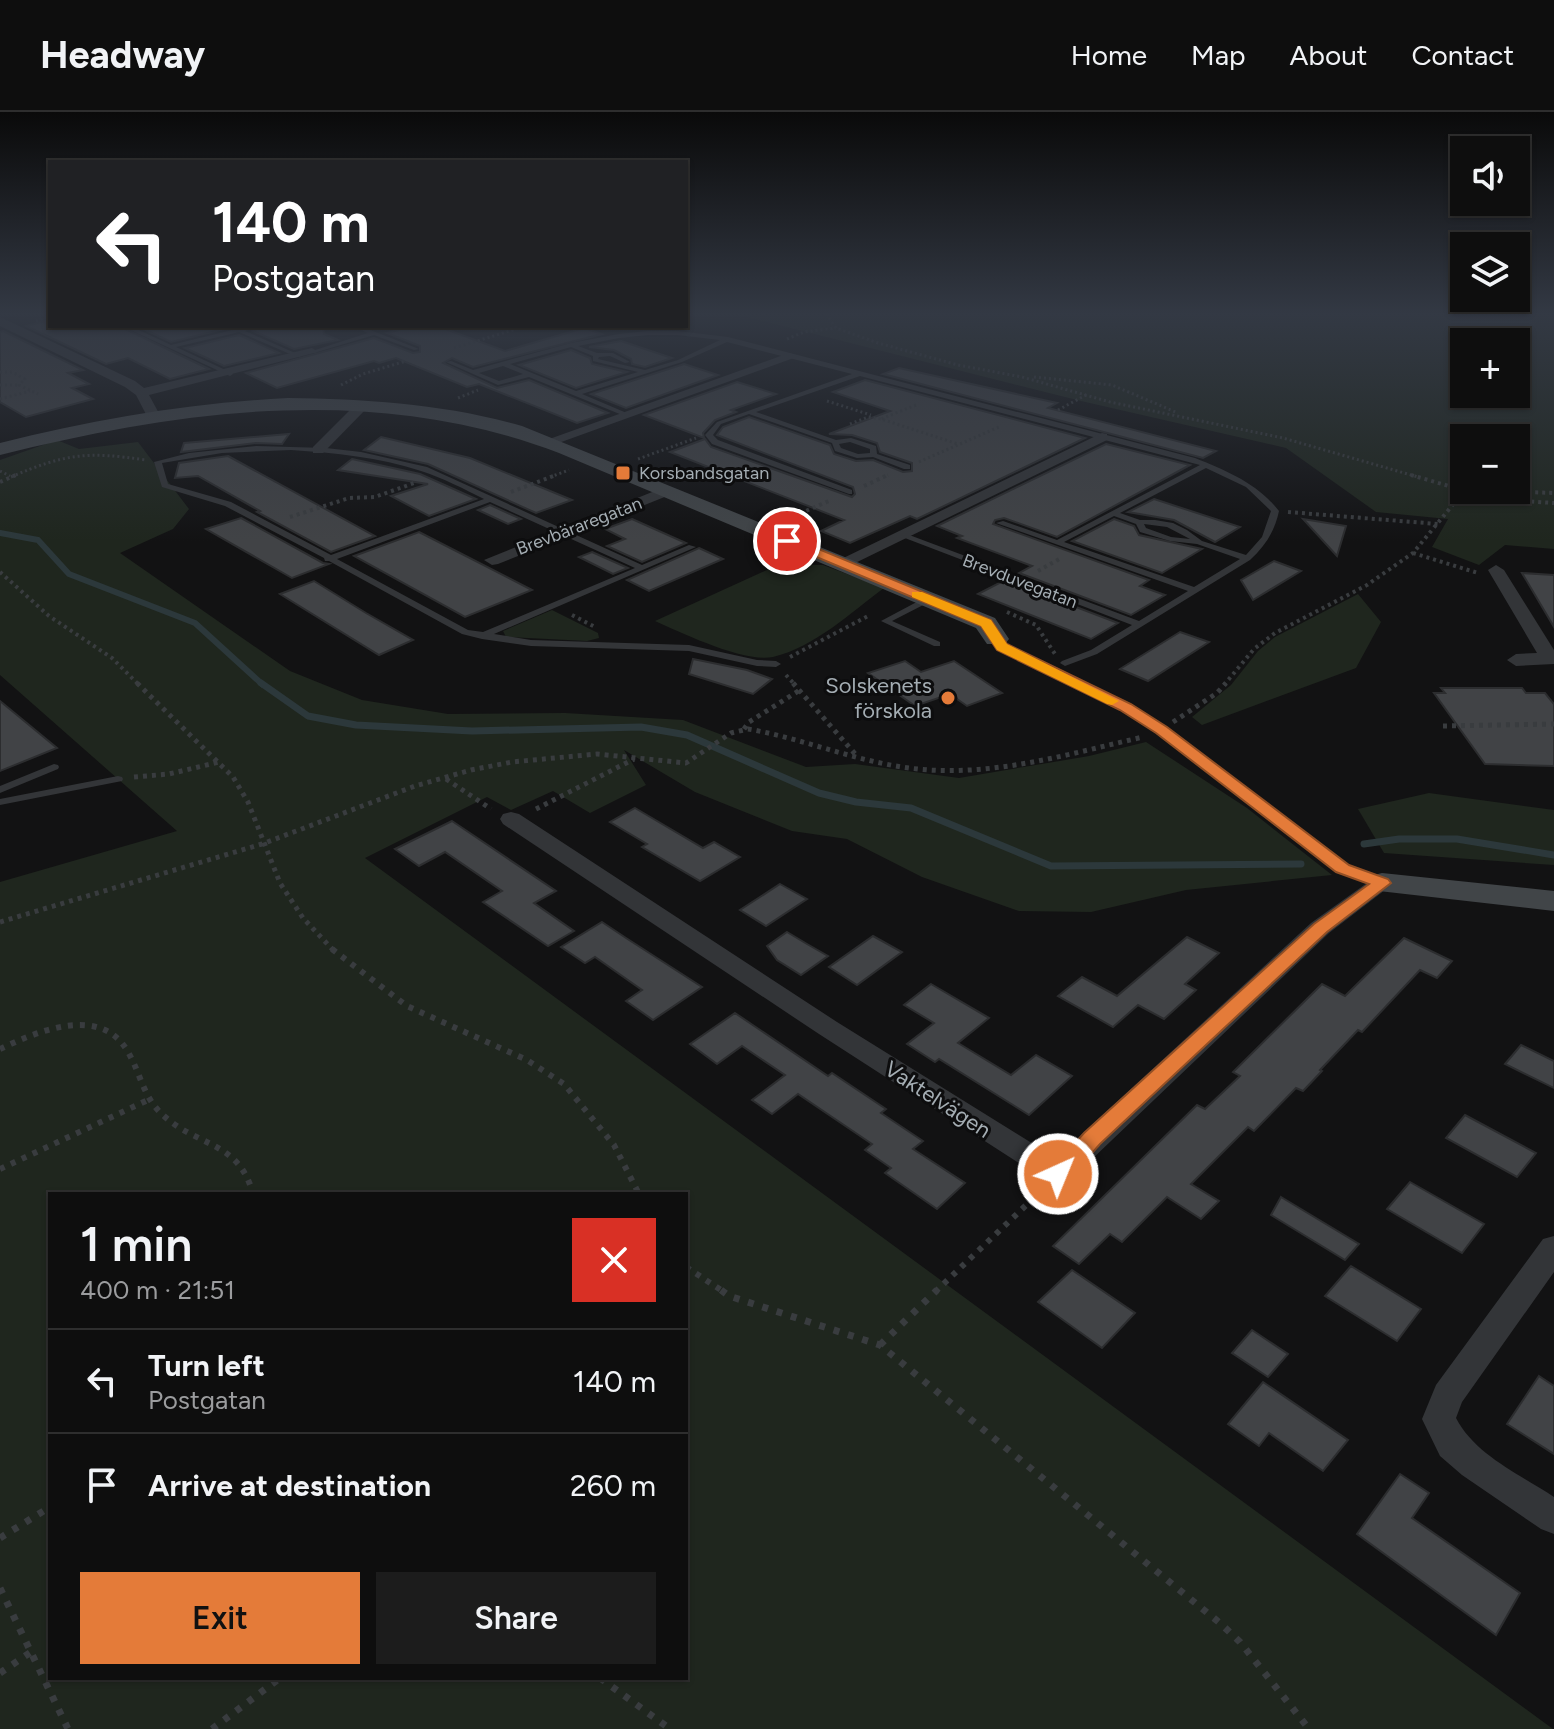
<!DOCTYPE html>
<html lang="en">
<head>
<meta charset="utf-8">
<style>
  :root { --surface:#0e0e0e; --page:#1c1c1c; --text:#f1f3f6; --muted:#9b9c9e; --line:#2e2e2e; --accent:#e47b39 }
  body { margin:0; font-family:Figtree,sans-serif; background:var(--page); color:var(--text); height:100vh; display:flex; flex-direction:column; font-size:30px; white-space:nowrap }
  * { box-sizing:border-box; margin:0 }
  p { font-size:26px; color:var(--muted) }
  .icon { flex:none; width:44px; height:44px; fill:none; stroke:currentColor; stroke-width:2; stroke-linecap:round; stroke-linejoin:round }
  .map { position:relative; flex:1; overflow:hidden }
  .details { position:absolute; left:48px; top:1080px; width:640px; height:488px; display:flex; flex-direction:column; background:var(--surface); border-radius:0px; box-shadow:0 2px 6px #0004,0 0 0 2px var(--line) }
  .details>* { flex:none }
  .banner { position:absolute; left:48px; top:48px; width:640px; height:168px; border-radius:0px; box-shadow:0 2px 6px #0004,0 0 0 2px var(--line); background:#202124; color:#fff; overflow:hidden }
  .tools { position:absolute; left:1450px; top:24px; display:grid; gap:16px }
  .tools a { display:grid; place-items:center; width:80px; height:80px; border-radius:0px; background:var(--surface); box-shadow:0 2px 6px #0004,0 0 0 2px var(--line); font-size:40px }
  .pin { position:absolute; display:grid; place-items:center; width:68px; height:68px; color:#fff; margin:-34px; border:4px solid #fff; border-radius:50%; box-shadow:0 2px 8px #0007 }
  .me { position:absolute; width:88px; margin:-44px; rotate:44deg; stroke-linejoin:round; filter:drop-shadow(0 0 6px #0008) }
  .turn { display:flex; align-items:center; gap:28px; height:168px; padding:0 32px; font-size:36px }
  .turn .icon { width:104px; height:104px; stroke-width:2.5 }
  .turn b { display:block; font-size:56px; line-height:68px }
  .round { display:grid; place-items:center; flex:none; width:84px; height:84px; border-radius:0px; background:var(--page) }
  .headline { display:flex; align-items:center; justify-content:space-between; height:136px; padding:0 32px }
  h1 { font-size:48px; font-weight:600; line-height:60px }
  .button { display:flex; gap:16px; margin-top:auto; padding:16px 32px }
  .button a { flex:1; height:92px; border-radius:0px; background:var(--accent); color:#111; font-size:32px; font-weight:600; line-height:92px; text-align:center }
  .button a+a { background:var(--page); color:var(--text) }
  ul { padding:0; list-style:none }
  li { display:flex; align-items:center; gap:24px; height:104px; padding:0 32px; border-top:2px solid var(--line) }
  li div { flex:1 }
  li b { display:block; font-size:30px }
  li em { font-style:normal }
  header { display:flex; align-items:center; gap:48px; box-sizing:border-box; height:112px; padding:0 40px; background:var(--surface); border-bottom:2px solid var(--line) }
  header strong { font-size:38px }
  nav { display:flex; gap:44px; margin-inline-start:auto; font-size:28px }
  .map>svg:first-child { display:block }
</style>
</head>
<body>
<header>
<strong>Headway</strong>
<nav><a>Home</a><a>Map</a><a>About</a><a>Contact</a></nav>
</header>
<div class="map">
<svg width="1554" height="1617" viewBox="0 0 1554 1617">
  <rect width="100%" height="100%" fill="#121213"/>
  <g fill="#1f261e" fill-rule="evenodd">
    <path d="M 735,202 L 1554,202 L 1554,437 L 1505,433 L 1479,453 L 1432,435 L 1448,407 L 1376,400 L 1286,336 L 1081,289 ZM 1464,230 L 1516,230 L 1516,282 L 1464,282 ZM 1464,326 L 1516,326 L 1516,378 L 1464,378 Z"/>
    <path d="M 57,328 L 79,337 L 138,330 L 189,397 L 173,417 L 120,441 L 290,559 L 362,588 L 448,602 L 565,601 L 683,608 L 806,655 L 855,652 L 959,666 L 1089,644 L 1146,630 L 1247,696 L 1332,763 L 1186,778 L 1091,800 L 1019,799 L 922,765 L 847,727 L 792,719 L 695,680 L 624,638 L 646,673 L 590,701 L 553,679 L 511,698 L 487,685 L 365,746 L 1553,1617 L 0,1617 L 0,770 L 177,719 L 0,563 L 0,348 ZM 50,1082 L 686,1082 L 686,1566 L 50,1566 Z"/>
    <path d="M 780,452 L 823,453 L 884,476 C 850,501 815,535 773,545 C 744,551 682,521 655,509 Z"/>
    <polygon points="1358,482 1381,510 1356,556 1202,613 1192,605 1231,573 1258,539 1275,525"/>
    <polygon points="552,498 598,521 599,526 587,529 506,525 503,519"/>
    <polygon points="1429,681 1554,698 1554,753 1384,741 1358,697"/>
  </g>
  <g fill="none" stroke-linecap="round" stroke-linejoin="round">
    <polyline stroke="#2c383b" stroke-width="6" points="0,421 38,428 69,462 195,511 263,573"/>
    <g stroke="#2c383b" stroke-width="7">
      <polyline points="261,571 308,604 356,613 472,619 641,615 687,623 819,681 856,690 911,696 1051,754 1301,752"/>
      <polyline points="1364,732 1399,727 1457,727 1554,743"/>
    </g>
  </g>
  <g fill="#414346" stroke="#2c2d2f" stroke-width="2">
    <polygon points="50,208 50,214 119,214 209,257 170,267 128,246 106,252 26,214"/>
    <polygon points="137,214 236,214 171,230"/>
    <polygon points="263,214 323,214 324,222 338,228 294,237 253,219"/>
    <polygon points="414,214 437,214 505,239 584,216 602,222 473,255 452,246 443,251 497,276 529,268 608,301 577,311 479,272 467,275 396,246 379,251 374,249 277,276 246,261 374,226 413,241 420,240 420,234 387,221"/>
    <polygon points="3,219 83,258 68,261 89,272 72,276 93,287 26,305 0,290 0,220"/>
    <polygon points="239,223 279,241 224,254 185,236"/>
    <polygon points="621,229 672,246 645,255 632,252 631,247 614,238 589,235"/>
    <polygon points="571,238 590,246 592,252 627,260 576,276 519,253"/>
    <polygon points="684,252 718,263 626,296 591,282"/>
    <polygon points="899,256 1057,291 1048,296 1216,339 1203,346 883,262"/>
    <polygon points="865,268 1085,326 917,407 910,404 850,431 821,419 844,408 670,340 705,327 711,335 852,385 855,382 853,375 717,323 723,315 749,305 830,333 834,342 856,349 873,348 903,360 912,359 912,351 880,340 877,331 852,323 829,322 890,299 833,280"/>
    <polygon points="737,270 776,282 731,298 736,300 715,308 703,321 704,326 644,303"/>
    <polygon points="289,322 282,332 256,331 181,340 184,331"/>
    <polygon points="381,325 470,346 572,388 536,401 428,352 364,338"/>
    <polygon points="1106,332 1190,353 1057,425 1004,406 995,408 993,412 1149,468 1140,474 1165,483 1131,503 1019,461 1032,454 957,426 962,424 937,414"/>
    <polygon points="228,344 375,424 331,440 257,400 260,399 198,364 175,366 179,351"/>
    <polygon points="352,347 420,362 476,387 429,404 391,384 428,372 338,358"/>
    <polygon points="1154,387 1240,415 1215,430 1174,408 1128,400"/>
    <polygon points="490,393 521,407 508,412 478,398"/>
    <polygon points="241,406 323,451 329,452 292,466 206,417"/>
    <polygon points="632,407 686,431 642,450 607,434 625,427 605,417"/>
    <polygon points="1114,407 1134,414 1139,423 1202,437 1162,461 1072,429"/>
    <polygon points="1303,407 1346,414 1337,444"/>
    <polygon points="419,420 532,478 465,505 354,444"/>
    <polygon points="699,436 723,447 649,479 627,468"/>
    <polygon points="592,440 628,456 613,462 579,445"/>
    <polygon points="1274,449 1301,459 1253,488 1241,468"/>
    <polygon points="1522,461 1554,463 1554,515"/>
    <polygon points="1005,468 1118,511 1091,527 978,482"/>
    <polygon points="314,469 366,501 413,528 379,543 280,482"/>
    <polygon points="1180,520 1209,530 1148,569 1120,557"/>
    <polygon points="693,547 747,558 772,567 753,582 689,562"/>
    <polygon points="905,549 921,560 954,549 1002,581 967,594 950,582 915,594 868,561"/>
    <polygon points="1441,576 1522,576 1526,581 1545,581 1554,592 1554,654 1485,652 1434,581 1445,581"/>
    <polygon points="0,589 57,636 0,659"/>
    <polygon points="635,696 703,736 714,730 740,745 700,769 642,735 647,732 610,710"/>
    <polygon points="452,709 556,779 534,791 574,819 548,834 483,790 502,779 445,740 419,754 395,737"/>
    <polygon points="780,772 807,787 766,814 740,798"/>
    <polygon points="602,810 626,826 702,875 653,908 626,889 642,878 595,845 585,851 561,835"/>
    <polygon points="787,820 807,832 828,844 801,863 777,848 767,834"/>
    <polygon points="873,824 902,840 857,873 829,855"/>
    <polygon points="1187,825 1219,841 1185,872 1196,878 1164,907 1138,893 1113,915 1058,884 1082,865 1117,884"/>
    <polygon points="1404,826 1452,849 1437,866 1420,858 1362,920 1358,918 1320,958 1322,959 1303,979 1296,976 1254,1019 1248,1015 1191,1072 1219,1089 1201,1107 1167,1085 1122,1130 1110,1122 1079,1152 1053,1134 1197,993 1205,997 1240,964 1233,960 1322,872 1345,884"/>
    <polygon points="931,872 989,906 958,931 1011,963 1036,943 1072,964 1029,1003 939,947 935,950 907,932 934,911 904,893"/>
    <polygon points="735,901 828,964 832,961 886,997 881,1001 923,1029 913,1037 965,1071 937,1097 885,1061 891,1056 865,1038 872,1032 798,982 772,1002 752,988 785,963 742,934 717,952 690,932"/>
    <polygon points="1521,933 1554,949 1554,976 1505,952"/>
    <polygon points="1465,1003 1536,1041 1517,1065 1446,1026"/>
    <polygon points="1410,1070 1484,1112 1462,1141 1387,1097"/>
    <polygon points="1281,1085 1359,1132 1345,1148 1271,1103"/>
    <polygon points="1351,1154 1421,1197 1397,1229 1325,1184"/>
    <polygon points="1072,1158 1135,1201 1102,1236 1038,1190"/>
    <polygon points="1252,1218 1288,1242 1268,1265 1232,1241"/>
    <polygon points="1539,1264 1554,1274 1554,1342 1507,1312"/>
    <polygon points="1263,1270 1348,1328 1323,1359 1269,1321 1259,1334 1228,1312"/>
    <polygon points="1400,1362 1429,1381 1412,1406 1520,1481 1496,1523 1357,1422"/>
  </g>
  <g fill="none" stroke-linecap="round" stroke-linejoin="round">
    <g stroke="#393c3f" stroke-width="3" stroke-dasharray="2 3" stroke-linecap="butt">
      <polyline points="826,202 836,216 878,231 958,253 1022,265 1110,290 1283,326 1418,365"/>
      <polyline points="36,209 50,205"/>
      <polyline points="787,227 804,220 836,216"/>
      <polyline points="454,236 526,214"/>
      <polyline points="0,260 12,260 25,267 19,273 38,282"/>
      <polyline points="1034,265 1112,273 1178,301"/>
      <polyline points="0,273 19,273"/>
      <polyline points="341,273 363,262 406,249"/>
      <polyline points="458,286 478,278"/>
      <polyline points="0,287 30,279"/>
      <polyline points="827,289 871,303"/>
      <polyline points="916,293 881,307 958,332"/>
      <polyline points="1058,298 1088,282"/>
      <polyline points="850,312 868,305 881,307"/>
      <polyline points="638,347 696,326"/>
      <polyline points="919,350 1001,314"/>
      <polyline points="0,359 10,364"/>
      <path d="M 11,365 C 64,342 88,339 145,348"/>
      <polyline points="550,365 569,358"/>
      <polyline points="883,365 888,363"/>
    </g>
    <g stroke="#393c3f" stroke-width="4" stroke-dasharray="3 4" stroke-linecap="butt">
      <polyline points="1411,363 1466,379"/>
      <polyline points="0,370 16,363"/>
      <polyline points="864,374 888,363"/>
      <polyline points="511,380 556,363"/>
      <polyline points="1476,381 1508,388 1554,391"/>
      <polyline points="1288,400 1438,412"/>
      <polyline points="290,405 349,386 375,385 414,371"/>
      <polyline points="787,407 829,389"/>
      <polyline points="1413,441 1478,461"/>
      <polyline points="1038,459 1061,446"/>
      <polyline points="0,460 49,504 112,546 139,573"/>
      <polyline points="1007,500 1036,513 1055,542"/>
      <polyline points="572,503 595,515"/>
      <polyline points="790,545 870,503"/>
      <polyline points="786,563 795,573"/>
      <polyline points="1224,573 1254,537 1275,521 1367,473 1413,441 1465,378 1554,381"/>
    </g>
    <g stroke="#393c3f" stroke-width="5" stroke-dasharray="4 5" stroke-linecap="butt">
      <polyline points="137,571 233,665 248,690 280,771 303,806 334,839"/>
      <polyline points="793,571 856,643"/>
      <polyline points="1173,610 1217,581 1226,571"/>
      <polyline points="1443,614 1554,612"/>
      <polyline points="744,617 749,610 800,578"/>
      <polyline points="134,665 169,662 219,650"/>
      <polyline points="446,667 491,697"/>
      <polyline points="536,697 634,647"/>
      <path d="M 0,810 L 262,732 L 415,674 L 471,658 L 512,650 L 597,642 L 686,651 L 731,621 L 748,617 C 800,626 850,647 902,655 C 984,668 1064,643 1143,625"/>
    </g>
    <g stroke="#393c3f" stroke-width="6" stroke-dasharray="5 7" stroke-linecap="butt">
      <polyline points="332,837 407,894 527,948 564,972 614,1033 639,1082"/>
      <path d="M 0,937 C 38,919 101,892 128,940 C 141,962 143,986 164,1004 C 198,1035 239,1029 253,1082"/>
      <polyline points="0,1057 148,988"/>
      <polyline points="686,1155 724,1180"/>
      <polyline points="935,1180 1041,1079"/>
    </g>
    <g stroke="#393c3f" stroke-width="7" stroke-dasharray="6 9" stroke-linecap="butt">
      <polyline points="721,1178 729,1184 880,1233 1221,1512 1240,1530 1309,1617"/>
      <polyline points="880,1233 937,1178"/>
      <polyline points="0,1426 50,1395"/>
      <polyline points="0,1476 68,1617"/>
      <polyline points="0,1561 31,1540"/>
      <polyline points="600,1566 670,1617"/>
      <polyline points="212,1617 280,1566"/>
    </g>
    <g fill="#333538" fill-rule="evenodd">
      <polygon points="122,214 130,214 171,233 249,214 260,214 245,219 302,244 297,245 239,220 176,235 232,261 233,262 230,264"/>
      <polygon points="352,214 360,214 419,237 414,238 374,223 314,241 309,240 368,221"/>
      <path d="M 648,219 L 678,219 L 728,225 L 1195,346 C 1227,359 1257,371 1279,399 C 1275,419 1265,434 1250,448 L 1097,542 L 1065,554 L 1060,551 L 1062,549 L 1091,538 L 1132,513 L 897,423 L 904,421 L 1139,509 L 1188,479 L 996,411 L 1003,409 L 1057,428 L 1200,353 L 860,264 L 756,300 L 836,328 L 851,326 L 876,334 L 877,342 L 910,353 L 910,357 L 904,357 L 873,345 L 857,346 L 835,339 L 832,331 L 749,302 L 721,312 L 713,323 L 718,328 L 852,378 L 852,382 L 849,382 L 712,332 L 705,323 L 717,310 L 852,262 L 727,230 L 682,250 L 582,282 L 629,302 L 630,303 L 627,305 L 529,265 L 498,273 L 446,250 L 451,249 L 473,258 L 571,231 L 619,222 ZM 648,223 L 678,223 L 720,228 L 678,248 L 645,258 L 598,247 L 599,245 L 610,244 L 625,251 L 630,250 L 613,241 L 597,241 L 578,234 L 619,226 ZM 571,235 L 593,244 L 593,249 L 638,260 L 576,279 L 510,252 ZM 503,254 L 523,262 L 499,269 L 479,261 ZM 850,330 L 870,337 L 870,341 L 858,342 L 841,336 L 839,332 ZM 1206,356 L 1246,375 L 1271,399 L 1262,425 L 1246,443 L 1202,429 L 1187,418 L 1173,411 L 1155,408 L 1140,408 L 1120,401 ZM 1114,404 L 1136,412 L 1140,420 L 1170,429 L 1197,432 L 1240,447 L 1194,475 L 1064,430 ZM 1144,412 L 1167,415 L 1190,427 L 1171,425 L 1146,416 Z"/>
      <path d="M 256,334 L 326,336 L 361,340 L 427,355 L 642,453 L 689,433 L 696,435 L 494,522 L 531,528 L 689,533 L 757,548 L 776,549 L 781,552 L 776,555 L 757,554 L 689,539 L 531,534 L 482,527 L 462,522 L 329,449 L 325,449 L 324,446 L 225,394 L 162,375 L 154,350 L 189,341 ZM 291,338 C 335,341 379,345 421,359 C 443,366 464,377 484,387 L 331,443 L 231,390 L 168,372 L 162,351 L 222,341 ZM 490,390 L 635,456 L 483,520 L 468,518 L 337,447 Z"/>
      <polygon points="928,484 932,487 931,489 892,509 940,530 940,534 934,534 881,509"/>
      <polygon points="996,524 999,525 1005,533 1129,593 1154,608 1347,755 1386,768 1388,771 1382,775 1339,759 1146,612 1123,597 999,537 991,527"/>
      <polygon points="54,652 58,653 59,655 58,657 0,681 0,674"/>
      <polygon points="118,664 122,665 123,667 122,669 0,693 0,687"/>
    </g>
    <g fill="#333538" fill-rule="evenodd">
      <polygon points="0,205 135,269 144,276 312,236 318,240 149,283 161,305 154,309 149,308 136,283 125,275 0,214"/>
      <polygon points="789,241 799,244 553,333 548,334 541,330"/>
      <polygon points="357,291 369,294 323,341 313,341 313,335"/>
      <polygon points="1102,321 1107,322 1107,328 847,455 835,455 833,451"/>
      <polygon points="667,374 672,376 672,382 498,452 492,453 484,448"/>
      <polygon points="1496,453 1504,458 1554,538 1554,552 1516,554 1507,548 1516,542 1537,541 1488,458"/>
      <polygon points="511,700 519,702 837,910 1056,1046 1311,811 1374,766 1390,766 1394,771 1329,821 1068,1070 1058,1073 1048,1070 819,922 503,712 500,707 503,702"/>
      <path d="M 1554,1124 L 1554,1160 L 1462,1290 L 1456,1306 C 1475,1343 1521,1363 1554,1385 L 1554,1422 L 1541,1417 L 1462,1363 L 1440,1344 L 1422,1307 L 1436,1273 L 1543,1127 Z"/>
    </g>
    <g fill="#414548" fill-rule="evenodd">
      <path d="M 288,286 C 367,287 445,292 522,314 L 995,506 L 1009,527 L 1005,532 L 987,532 L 976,516 L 559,341 C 377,271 184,297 0,343 L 0,331 C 95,307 190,291 288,286 Z"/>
      <polygon points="1382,761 1554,779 1554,799 1370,778 1366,771 1370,764"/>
    </g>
  </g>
  <linearGradient id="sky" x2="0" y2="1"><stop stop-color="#0a0a0a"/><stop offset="0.47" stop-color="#333944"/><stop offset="1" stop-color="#333944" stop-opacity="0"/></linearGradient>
  <rect width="1554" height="429" fill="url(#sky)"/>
  <path fill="#e47b39" stroke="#945025" stroke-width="2" d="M 783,426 L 792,426 L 991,508 L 1007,532 L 1131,592 L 1167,615 L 1349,753 L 1388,767 L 1391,771 L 1327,820 L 1100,1032 C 1087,1046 1070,1074 1051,1068 L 1047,1062 L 1084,1021 L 1314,812 L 1369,772 L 1336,760 L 1156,621 L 1120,598 L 997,538 L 981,514 L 783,431 Z"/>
  <polygon fill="#f59e0b" points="912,480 922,480 991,508 1007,532 1119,589 1112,593 1107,592 997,538 981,514 912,485"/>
  <g fill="#e47b39" stroke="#0d0d0e" stroke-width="3">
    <rect x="615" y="353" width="16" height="16" rx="4"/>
    <circle cx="948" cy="586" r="8"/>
  </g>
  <g text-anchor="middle" stroke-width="6" stroke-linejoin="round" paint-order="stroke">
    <g font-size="18" fill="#a4adb3" stroke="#0d0d0e" text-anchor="start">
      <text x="639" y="367">Korsbandsgatan</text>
    </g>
    <g font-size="18" fill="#a4adb3" stroke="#0d0d0e">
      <text transform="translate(579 414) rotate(-21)" y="6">Brevbäraregatan</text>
      <text transform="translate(1020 469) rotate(21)" y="6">Brevduvegatan</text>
    </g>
    <g font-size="22" fill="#a4adb3" stroke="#0d0d0e" text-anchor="end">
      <text x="932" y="581">Solskenets<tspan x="932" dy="25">förskola</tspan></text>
    </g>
    <g font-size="22" fill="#a4adb3" stroke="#0d0d0e">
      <text transform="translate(938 987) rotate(33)" y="8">Vaktelvägen</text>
    </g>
  </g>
</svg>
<div class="tools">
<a><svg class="icon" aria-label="sound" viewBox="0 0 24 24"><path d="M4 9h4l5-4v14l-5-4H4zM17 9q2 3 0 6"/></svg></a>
<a><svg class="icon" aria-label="layers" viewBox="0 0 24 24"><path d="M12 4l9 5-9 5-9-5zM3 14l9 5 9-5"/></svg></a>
<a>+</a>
<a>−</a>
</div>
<div class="pin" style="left:787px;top:429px;background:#d93025"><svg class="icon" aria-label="arrive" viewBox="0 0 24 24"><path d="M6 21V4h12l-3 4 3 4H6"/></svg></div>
<svg class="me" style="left:1058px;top:1062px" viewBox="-20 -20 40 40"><circle r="17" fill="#e47b39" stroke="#fff" stroke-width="3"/><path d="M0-11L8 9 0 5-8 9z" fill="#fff"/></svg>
<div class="banner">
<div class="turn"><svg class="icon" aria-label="left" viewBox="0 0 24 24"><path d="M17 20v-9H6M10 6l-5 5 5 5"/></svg><div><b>140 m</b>Postgatan</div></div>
</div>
<section class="details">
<div class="headline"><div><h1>1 min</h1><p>400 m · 21:51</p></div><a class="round" style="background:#d93025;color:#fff"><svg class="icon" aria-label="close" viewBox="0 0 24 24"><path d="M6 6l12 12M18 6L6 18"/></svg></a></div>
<ul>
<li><svg class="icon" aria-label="left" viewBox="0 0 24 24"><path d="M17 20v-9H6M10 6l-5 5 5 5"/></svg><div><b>Turn left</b><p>Postgatan</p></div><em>140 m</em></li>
<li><svg class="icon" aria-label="arrive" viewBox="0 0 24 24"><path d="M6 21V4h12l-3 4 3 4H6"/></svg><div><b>Arrive at destination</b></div><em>260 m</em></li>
</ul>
<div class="button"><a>Exit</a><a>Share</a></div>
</section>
</div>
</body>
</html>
